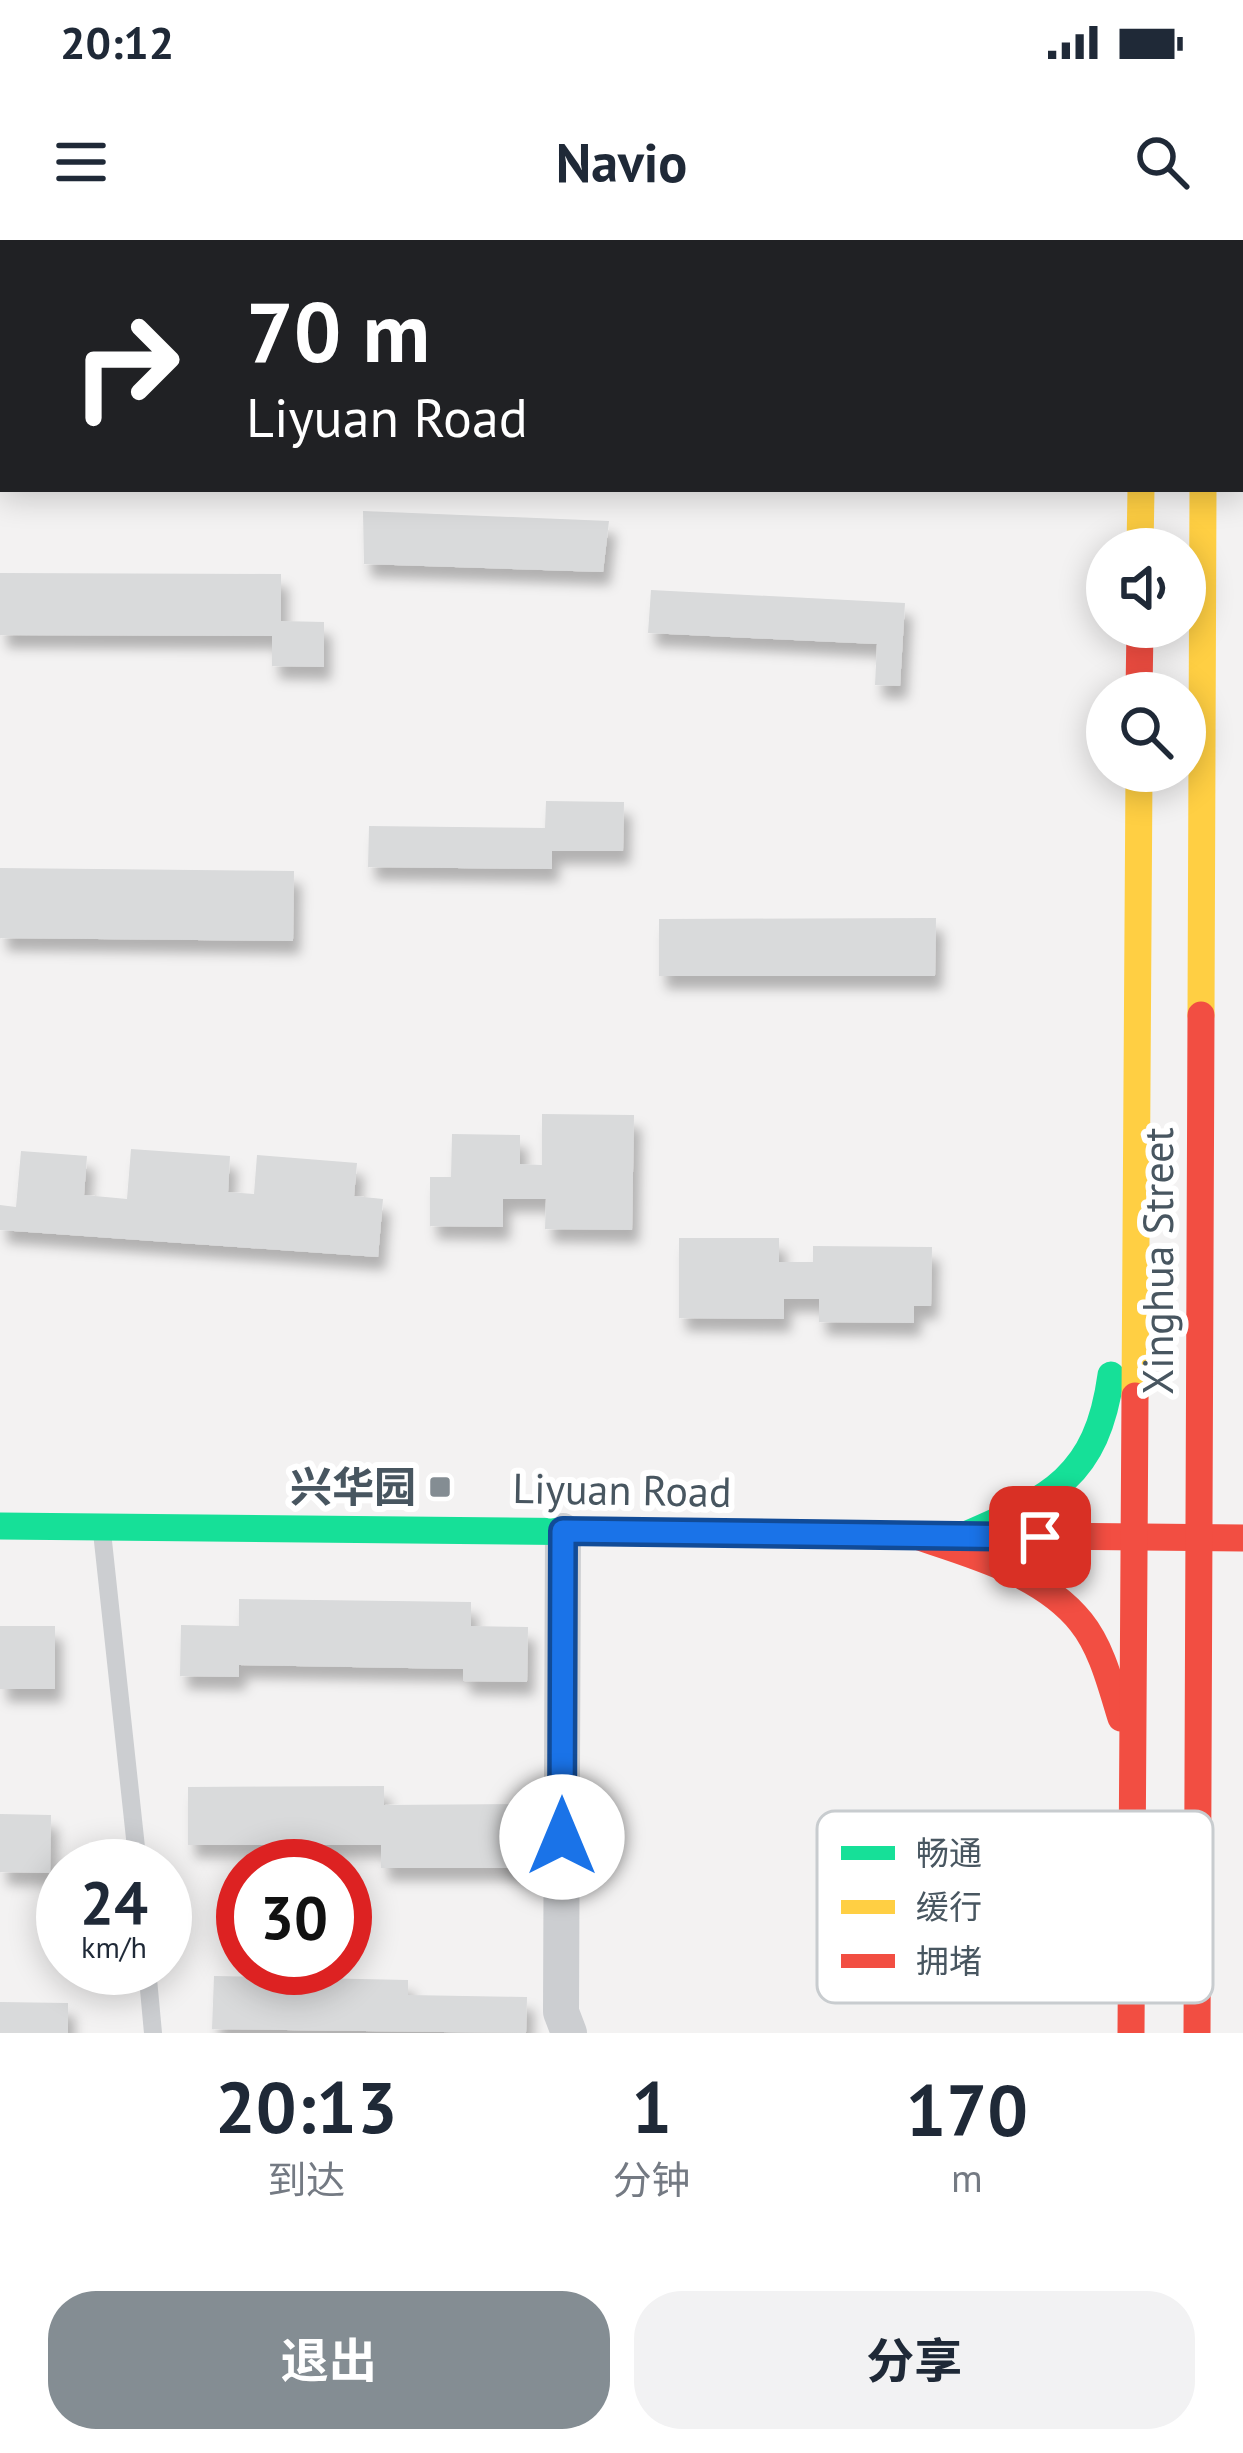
<!DOCTYPE html>
<html lang="zh">
<head>
<meta charset="utf-8">
<style>
  :root { --surface:#fff; --page:#f2f2f3; --text:#1f2937; --muted:#747a83; --accent:#848d93 }
  body { margin:0; font-family:"PT Sans","Noto Sans SC",sans-serif; background:var(--page); color:var(--text); height:100vh; display:flex; flex-direction:column; font-size:45px; white-space:nowrap }
  * { box-sizing:border-box; margin:0 }
  p { font-size:39px; color:var(--muted) }
  .icon { flex:none; width:66px; height:66px; fill:none; stroke:currentColor; stroke-width:2; stroke-linecap:round; stroke-linejoin:round }
  .map { position:relative; height:1793px; overflow:hidden }
  .details { display:flex; flex-direction:column; background:var(--surface); flex:1 }
  .details>* { flex:none }
  .top-card { position:absolute; left:0px; top:0px; width:1245px; height:252px; box-shadow:0 6px 30px #0003; background:#202124; color:#fff; overflow:hidden }
  .fabs { position:absolute; left:1086px; top:288px; display:grid; gap:24px }
  .fabs a { display:grid; place-items:center; width:120px; height:120px; border-radius:50%; background:var(--surface); box-shadow:0 6px 30px #0003; font-size:60px }
  .speed { position:absolute; left:36px; top:1599px; display:flex; gap:24px; font-size:60px; font-weight:700; text-align:center }
  .speed>* { display:grid; place-content:center; width:156px; height:156px; border-radius:50%; background:var(--surface); box-shadow:0 6px 30px #0003; line-height:1 }
  .speed small { font-size:30px; font-weight:400 }
  .speed .limit { border:18px solid #d22; background:#fff; color:#111 }
  .pin { position:absolute; display:grid; place-items:center; width:102px; height:102px; color:#fff; margin:-51px; border-radius:24px; box-shadow:0 6px 18px #0006 }
  .me { position:absolute; width:132px; margin:-66px; rotate:0deg; stroke-linejoin:round; filter:drop-shadow(0 0 9px #0008) }
  .turn { display:flex; align-items:center; gap:42px; height:252px; padding:0 48px; font-size:54px }
  .turn .icon { width:156px; height:156px; stroke-width:2.5 }
  .turn b { display:block; font-size:84px; line-height:102px }
  .eta { display:flex; justify-content:space-evenly; align-items:center; height:204px; text-align:center }
  .eta b { font-size:72px; font-weight:700; line-height:84px }
  .cta { display:flex; gap:24px; margin-top:auto; padding:24px 48px }
  .cta a { flex:1; height:138px; border-radius:48px; background:var(--accent); color:#fff; font-size:48px; font-weight:700; line-height:138px; text-align:center }
  .cta a+a { background:var(--page); color:var(--text) }
  .status { display:flex; justify-content:space-between; align-items:center; height:84px; padding:0 60px; background:var(--surface); direction:ltr }
  .status svg { height:33px; fill:currentColor }
  header { display:flex; justify-content:space-between; align-items:center; height:156px; padding:0 48px; background:var(--surface); font-size:54px; font-weight:700 }
  .map>svg:first-child { display:block }
</style>
</head>
<body>
<div class="status"><b>20:12</b><svg viewBox="0 0 49 12"><path d="M0 12V9h3v3zM5 12V6h3v6zM10 12V3h3v9zM15 12V0h3v12zM26 1h20v11H26zM47 4h2v5h-2z"/></svg></div>
<header><svg class="icon" aria-label="menu" viewBox="0 0 24 24"><path d="M4 6h16M4 12h16M4 18h16"/></svg>Navio<svg class="icon" aria-label="search" viewBox="0 0 24 24"><circle cx="10" cy="10" r="6"/><path d="M15 15l6 6"/></svg></header>
<div class="map">
<svg width="1243" height="1793" viewBox="0 0 1243 1793">
  <defs>
    <filter id="shadow"><feDropShadow dx="7" dy="13" stdDeviation="6" flood-color="#0004"/></filter>
  </defs>
  <rect width="100%" height="100%" fill="#f3f2f2"/>
  <g fill="#d9dadb" filter="url(#shadow)">
    <polygon points="363,271 609,281 603,332 364,324"/>
    <polygon points="0,333 281,334 281,381 324,382 324,427 272,426 272,396 0,395"/>
    <polygon points="651,350 905,363 900,446 875,445 877,404 648,393"/>
    <polygon points="546,561 624,562 623,611 552,611 552,629 368,627 369,586 545,588"/>
    <polygon points="0,628 294,631 293,701 0,698"/>
    <polygon points="936,678 935,736 659,736 659,679"/>
    <polygon points="542,874 634,875 632,990 545,989 546,959 503,959 503,987 430,986 430,937 451,937 452,894 520,895 520,924 542,925"/>
    <polygon points="131,909 230,916 228,952 254,954 257,915 357,923 354,956 383,959 378,1017 0,990 0,965 16,967 21,911 87,916 84,955 127,959"/>
    <polygon points="679,998 779,998 779,1022 813,1022 813,1006 932,1007 931,1066 914,1066 914,1083 819,1082 819,1059 784,1059 784,1079 679,1078"/>
    <polygon points="239,1359 471,1362 471,1386 528,1387 527,1442 463,1441 463,1429 239,1425 239,1437 180,1436 181,1385 239,1386"/>
    <rect x="0" y="1386" width="55" height="63"/>
    <polygon points="384,1546 384,1565 529,1564 529,1628 381,1628 381,1605 188,1605 188,1547"/>
    <polygon points="0,1574 51,1575 50,1633 0,1632"/>
    <polygon points="214,1736 408,1740 408,1755 527,1757 526,1793 212,1789"/>
    <polygon points="0,1762 68,1763 68,1793 0,1793"/>
  </g>
  <g fill="none" stroke-linecap="round" stroke-linejoin="round">
    <g stroke="#ccced1" stroke-width="18">
      <polyline points="102,1292 138,1626"/>
      <polyline points="147,1728 153,1793"/>
    </g>
    <polyline stroke="#ccced1" stroke-width="36" points="563,1291 561,1772 569,1793"/>
    <g stroke="#16e098" stroke-width="27">
      <polyline points="0,1286 824,1294"/>
      <path d="M 963,1296 C 1051,1258 1097,1237 1111,1135"/>
    </g>
    <g stroke="#ffcf43" stroke-width="27">
      <polyline points="1143,0 1143,3"/>
      <polyline points="1205,0 1205,3"/>
      <polyline points="1140,309 1141,249"/>
      <polyline points="1201,775 1203,249"/>
      <polyline points="1135,1156 1139,531"/>
    </g>
    <g stroke="#f24e42" stroke-width="27">
      <polyline points="1139,453 1140,387"/>
      <polyline points="824,1294 1243,1298"/>
      <path d="M 913,1295 C 969,1314 1042,1333 1081,1382 C 1102,1408 1111,1446 1121,1478"/>
      <polyline points="1131,1793 1135,1156"/>
      <polyline points="1197,1793 1201,775"/>
    </g>
  </g>
  <g fill="none" stroke-linecap="round" stroke-linejoin="round">
    <g stroke="#114b97" stroke-width="30">
      <polyline id="route" points="562,1597 563,1291 1040,1297"/>
    </g>
    <use href="#route" stroke="#1a73e8" stroke-width="21"/>
  </g>
  <rect fill="#848d93" stroke="#fff" stroke-width="4.5" x="428" y="1235" width="24" height="24" rx="6"/>
  <g text-anchor="middle" stroke-width="12" stroke-linejoin="round" paint-order="stroke">
    <g font-size="42" fill="#485660" stroke="#fff">
      <text transform="translate(1158 1021) rotate(-90)" y="15">Xinghua Street</text>
      <text transform="translate(622 1250) rotate(1)" y="15">Liyuan Road</text>
    </g>
    <g font-size="42" font-weight="bold" fill="#485660" stroke="#fff" text-anchor="end">
      <text x="416" y="1262">兴华园</text>
    </g>
  </g>
  <rect x="817" y="1571" width="396" height="192" rx="18" fill="#fff" stroke="#c8cccf" stroke-width="3"/>
  <rect x="841" y="1606" width="54" height="14" fill="#16e098"/>
  <rect x="841" y="1660" width="54" height="14" fill="#ffcf43"/>
  <rect x="841" y="1714" width="54" height="14" fill="#f24e42"/>
  <g font-size="33" fill="#485660">
    <text x="916" y="1625">畅通</text>
    <text x="916" y="1679">缓行</text>
    <text x="916" y="1733">拥堵</text>
  </g>
</svg>
<div class="fabs">
<a><svg class="icon" aria-label="sound" viewBox="0 0 24 24"><path d="M4 9h4l5-4v14l-5-4H4zM17 9q2 3 0 6"/></svg></a>
<a><svg class="icon" aria-label="search" viewBox="0 0 24 24"><circle cx="10" cy="10" r="6"/><path d="M15 15l6 6"/></svg></a>
</div>
<div class="speed"><div>24<small>km/h</small></div><div class="limit">30</div></div>
<div class="pin" style="left:1040px;top:1297px;background:#d93025"><svg class="icon" aria-label="arrive" viewBox="0 0 24 24"><path d="M6 21V4h12l-3 4 3 4H6"/></svg></div>
<svg class="me" style="left:562px;top:1597px" viewBox="-20 -20 40 40"><circle r="19" fill="#fff"/><path d="M0-13L10 11 0 6-10 11z" fill="#1a73e8"/></svg>
<div class="top-card">
<div class="turn"><svg class="icon" aria-label="right" viewBox="0 0 24 24"><path d="M7 20v-9h11M14 6l5 5-5 5"/></svg><div><b>70 m</b>Liyuan Road</div></div>
</div>
</div>
<section class="details">
<div class="eta">
<div><b>20:13</b><p>到达</p></div>
<div><b>1</b><p>分钟</p></div>
<div><b>170</b><p>m</p></div>
</div>
<div class="cta"><a>退出</a><a>分享</a></div>
</section>
</body>
</html>
